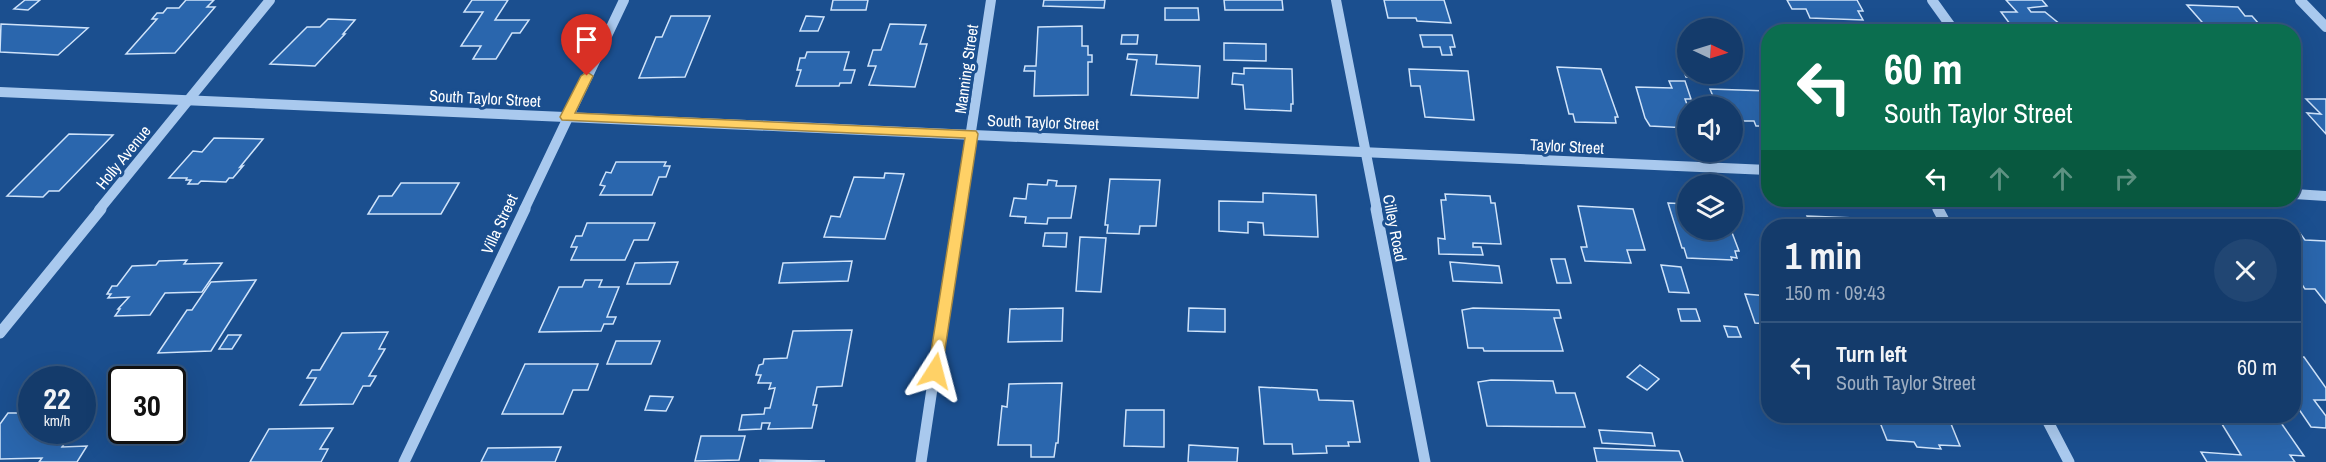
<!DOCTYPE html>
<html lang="en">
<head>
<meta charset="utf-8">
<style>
  :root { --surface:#143b6b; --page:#214673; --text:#f1f3f6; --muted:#9dadc1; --line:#33557e }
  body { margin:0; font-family:"Archivo Narrow",sans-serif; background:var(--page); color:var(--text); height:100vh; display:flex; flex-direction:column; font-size:22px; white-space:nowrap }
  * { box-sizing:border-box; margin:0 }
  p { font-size:20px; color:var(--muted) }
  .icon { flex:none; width:33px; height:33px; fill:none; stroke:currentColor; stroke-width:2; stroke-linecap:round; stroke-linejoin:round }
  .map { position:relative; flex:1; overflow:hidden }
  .sheet { position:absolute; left:1761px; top:219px; width:540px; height:204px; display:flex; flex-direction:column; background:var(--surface); border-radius:24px; box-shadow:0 6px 24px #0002,0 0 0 2px var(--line) }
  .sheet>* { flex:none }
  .guide { position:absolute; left:1761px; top:24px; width:540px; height:183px; border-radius:24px; box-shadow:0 6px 24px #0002,0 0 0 2px var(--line); background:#0b6e4f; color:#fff; overflow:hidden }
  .needle { width:39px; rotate:94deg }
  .controls { position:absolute; left:1677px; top:18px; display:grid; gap:12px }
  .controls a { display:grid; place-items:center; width:66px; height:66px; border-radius:50%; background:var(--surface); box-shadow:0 6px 24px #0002,0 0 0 2px var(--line); font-size:30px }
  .speed { position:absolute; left:18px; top:366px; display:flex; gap:12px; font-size:30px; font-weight:700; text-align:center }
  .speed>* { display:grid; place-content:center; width:78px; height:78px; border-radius:50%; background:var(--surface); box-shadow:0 6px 24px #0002,0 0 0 2px var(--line); line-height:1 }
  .speed small { font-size:15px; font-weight:400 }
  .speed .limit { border:3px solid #111; border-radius:9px; background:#fff; color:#111 }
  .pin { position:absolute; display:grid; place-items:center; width:51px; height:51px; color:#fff; margin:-62px -26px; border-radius:50% 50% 50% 0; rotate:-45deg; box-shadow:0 0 6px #0007 }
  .pin .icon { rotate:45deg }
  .me { position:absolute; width:66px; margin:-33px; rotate:9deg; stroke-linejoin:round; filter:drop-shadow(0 0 4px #0008) }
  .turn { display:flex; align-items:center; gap:21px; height:126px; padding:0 24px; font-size:27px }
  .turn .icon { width:78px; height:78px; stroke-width:2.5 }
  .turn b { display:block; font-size:42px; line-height:51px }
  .lanes { display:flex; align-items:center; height:57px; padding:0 24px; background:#0003; justify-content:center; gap:30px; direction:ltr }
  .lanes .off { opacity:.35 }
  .round { display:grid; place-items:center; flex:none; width:63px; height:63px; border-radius:32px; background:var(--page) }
  .overview { display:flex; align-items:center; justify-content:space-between; height:102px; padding:0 24px }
  h1 { font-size:36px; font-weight:700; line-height:45px }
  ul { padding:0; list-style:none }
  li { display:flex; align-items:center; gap:18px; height:90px; padding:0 24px; border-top:2px solid var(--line) }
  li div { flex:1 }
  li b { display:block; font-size:22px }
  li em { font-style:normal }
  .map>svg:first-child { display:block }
</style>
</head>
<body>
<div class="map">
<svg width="2326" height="462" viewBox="0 0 2326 462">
  <rect width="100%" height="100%" fill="#1b4f8f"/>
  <g fill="#2a66ad" stroke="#cfe3fa" stroke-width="1.5">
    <polygon points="25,0 40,0 28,10 14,9"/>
    <polygon points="186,0 214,0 207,7 215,7 175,53 126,54 157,19 152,19 157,13 163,13 167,8 179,8"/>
    <polygon points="472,0 508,0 495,20 529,20 520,33 512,33 496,59 473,59 481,46 461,46 483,12 464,12"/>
    <polygon points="833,0 868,0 866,10 831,10"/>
    <polygon points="1044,0 1105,0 1104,8 1043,6"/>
    <polygon points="1224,0 1282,0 1283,10 1225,10"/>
    <polygon points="1384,0 1444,0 1451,23 1417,21 1416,18 1388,18"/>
    <polygon points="1787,0 1857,0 1863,11 1858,11 1863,20 1810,18 1806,9 1792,9"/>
    <polygon points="2006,0 2042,0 2047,6 2028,8 2031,12 2045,12 2061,25 2056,25 2062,32 2016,32 2001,12 2017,12"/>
    <polygon points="2187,5 2238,7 2245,16 2252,16 2259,24 2252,23 2260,32 2209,30"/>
    <polygon points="1165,8 1198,8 1199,20 1165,20"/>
    <polygon points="671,16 710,16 685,77 639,78 656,37 662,37"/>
    <polygon points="806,16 824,17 818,31 800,31"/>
    <polygon points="328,19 355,20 343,34 345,34 315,66 270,64 307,27 320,27"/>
    <polygon points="1,24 88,28 58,55 0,52"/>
    <polygon points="890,24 926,25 920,44 927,44 915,87 869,85 876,66 868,66 873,50 881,50"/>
    <polygon points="1082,26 1082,46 1088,46 1088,55 1092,55 1092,62 1088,62 1088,95 1034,96 1035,71 1024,71 1025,66 1036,66 1038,27"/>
    <polygon points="1122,35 1138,35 1137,44 1121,44"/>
    <polygon points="1420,35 1452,35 1455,47 1450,47 1452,55 1442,55 1440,47 1423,47"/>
    <polygon points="1224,43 1266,44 1266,61 1224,60"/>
    <polygon points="807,52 849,52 844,70 855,70 851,83 840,83 839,86 796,86 801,70 797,70 800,58 805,58"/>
    <polygon points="1128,54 1157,55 1156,64 1200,66 1198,98 1131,95 1137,60 1127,59"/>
    <polygon points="1678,54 1688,55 1688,74 1713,74 1714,78 1686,77"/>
    <polygon points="1557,67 1601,69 1618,117 1615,117 1616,123 1575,122 1573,114 1569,114"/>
    <polygon points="1244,68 1292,69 1293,104 1291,104 1291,111 1245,109 1243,85 1232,84 1233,73 1244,74"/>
    <polygon points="1409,69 1468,71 1474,120 1425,117 1420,86 1411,86"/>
    <polygon points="1669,81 1685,81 1691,99 1685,99 1688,107 1688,128 1650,126 1645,118 1636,87 1672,88"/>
    <polygon points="1710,89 1768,91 1768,126 1756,126 1754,121 1739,121 1732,106 1717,106"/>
    <polygon points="2306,99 2326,99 2326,134 2307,113 2321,114"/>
    <polygon points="69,134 113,135 59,191 49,191 43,197 7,196"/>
    <polygon points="214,138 263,139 240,167 243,166 233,178 229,178 226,182 201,181 198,184 188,184 191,180 186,180 187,178 169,178 193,151 202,152"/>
    <polygon points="616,162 666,162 664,166 670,166 666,177 659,177 652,195 600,195 605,186 600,185 606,172 611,173"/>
    <polygon points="885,173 904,174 885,239 824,237 831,216 840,217 854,177 884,178"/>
    <polygon points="1110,179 1160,180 1156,226 1140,226 1139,234 1107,233 1108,225 1105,225"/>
    <polygon points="1048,180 1057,181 1056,186 1076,186 1071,218 1048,218 1047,224 1025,223 1026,217 1010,216 1014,198 1026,199 1028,184 1047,185"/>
    <polygon points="401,183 459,183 441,214 368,214 379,196 392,196"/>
    <polygon points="1263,193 1316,195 1318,237 1264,235 1263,223 1248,222 1248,233 1219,231 1219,201 1263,202"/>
    <polygon points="1445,194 1490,196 1491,203 1495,203 1501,244 1473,243 1473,247 1481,247 1483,255 1439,254 1438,238 1445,239 1441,200 1446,200"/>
    <polygon points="1668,203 1688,204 1688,230 1731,230 1739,251 1735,251 1737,258 1731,257 1732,260 1687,258 1684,248 1682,248"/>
    <polygon points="1578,206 1633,209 1645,250 1627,250 1631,263 1585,261 1581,247 1587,247"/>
    <polygon points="1807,216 1880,219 1884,226 1812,226"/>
    <polygon points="587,223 655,223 648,240 634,240 625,260 571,260 577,247 571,247 576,236 582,236"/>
    <polygon points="2294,232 2299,232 2305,240 2326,241 2326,303 2315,289 2305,289 2294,273 2294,271 2299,271 2294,265 2295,255"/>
    <polygon points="1045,233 1067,233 1066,247 1043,246"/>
    <polygon points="1080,237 1106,238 1101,292 1076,291"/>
    <polygon points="1551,259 1565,259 1571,283 1557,283"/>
    <polygon points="187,260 184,264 222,263 202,292 165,293 150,315 115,316 120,309 118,309 129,297 108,298 111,294 107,294 112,286 117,286 132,266 156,265 159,261"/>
    <polygon points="852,261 848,281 779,283 783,263"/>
    <polygon points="678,262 670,284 627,284 635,263"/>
    <polygon points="1450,262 1499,266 1502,283 1453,281"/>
    <polygon points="1661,265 1681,267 1689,293 1669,292"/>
    <polygon points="256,280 211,351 158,353 187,310 192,310 211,282"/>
    <polygon points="585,280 602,280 599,287 619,287 607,317 616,317 613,324 604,324 601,331 539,332 559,287 582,287"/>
    <polygon points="1745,294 1768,296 1768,324 1755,323"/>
    <polygon points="1063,308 1062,341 1008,342 1010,309"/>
    <polygon points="1189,308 1225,309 1225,332 1188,331"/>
    <polygon points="1473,308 1559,310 1561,318 1554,318 1563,351 1484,351 1483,348 1468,348 1462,310"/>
    <polygon points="1678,309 1696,309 1700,321 1681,321"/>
    <polygon points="1724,326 1737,327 1741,337 1728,337"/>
    <polygon points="852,330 842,386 817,387 813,405 817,405 812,428 768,429 770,423 762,423 761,429 739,430 742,415 764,414 765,408 770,408 775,388 769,389 771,383 758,383 761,375 756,375 759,365 763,364 764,359 787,358 793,331"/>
    <polygon points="388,332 379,349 385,349 369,376 376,376 370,386 363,386 353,404 300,405 316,378 307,378 312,370 320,370 342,333"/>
    <polygon points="228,335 241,335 232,349 219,349"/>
    <polygon points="616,341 660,341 651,364 607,364"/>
    <polygon points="2294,357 2304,357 2326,388 2326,400 2314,400 2326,416 2326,428 2311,427 2294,402"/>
    <polygon points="525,364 598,364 588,390 573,390 563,414 502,414"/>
    <polygon points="1640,365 1659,379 1647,390 1627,377"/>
    <polygon points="1491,380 1553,381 1556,393 1575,393 1585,427 1487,426 1478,382"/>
    <polygon points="1062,383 1058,443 1056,443 1054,457 1031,457 1031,445 998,445 1002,406 1007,407 1009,384"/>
    <polygon points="1259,387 1317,390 1319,400 1353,401 1360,442 1348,442 1349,446 1326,446 1327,453 1293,454 1292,444 1264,444"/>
    <polygon points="650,396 673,397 666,411 645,410"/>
    <polygon points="1126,410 1164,410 1164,447 1124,446"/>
    <polygon points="8,413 32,413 32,430 74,430 62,447 87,446 77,462 39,462 42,458 0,459 0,424"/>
    <polygon points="1910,416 1944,416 1949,419 1960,446 1939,445 1941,449 1917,447 1914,442 1887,440 1879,420 1894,421 1892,417 1911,418"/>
    <polygon points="2217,416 2277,417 2304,456 2290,455 2295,462 2207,462 2201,452 2241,455"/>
    <polygon points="333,428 320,449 328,449 321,462 250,462 269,429"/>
    <polygon points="1599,430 1652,433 1655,446 1602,443"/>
    <polygon points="701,436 745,436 739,460 695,461"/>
    <polygon points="1189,445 1238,448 1237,462 1188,462"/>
    <polygon points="561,447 555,462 481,462 488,448"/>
    <polygon points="1594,448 1679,451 1683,462 1597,462"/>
    <polygon points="760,460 825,461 760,462"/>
  </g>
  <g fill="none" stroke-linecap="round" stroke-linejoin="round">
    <g stroke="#a9c9ee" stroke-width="10">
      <polyline points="1336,0 1377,210"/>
      <polyline points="1932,0 1955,32"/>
      <polyline points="2300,0 2326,27"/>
      <polyline points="0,92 1768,170"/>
      <polyline points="2294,194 2326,196"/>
      <polyline points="1933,200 1939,210"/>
      <polyline points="99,210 270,0"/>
      <polyline points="524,210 624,0"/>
      <polyline points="959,210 991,0"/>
    </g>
    <g stroke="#a9c9ee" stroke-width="11">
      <polyline points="1376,209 1425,462"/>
      <polyline points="1938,209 1947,226"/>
      <polyline points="0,333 101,209"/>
      <polyline points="2045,416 2069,462"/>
      <polyline points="404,462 525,209"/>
      <polyline points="921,462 959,209"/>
    </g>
  </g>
  <polygon fill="#ffd166" stroke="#a68842" stroke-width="1.5" points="587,72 593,76 575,113 976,131 978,134 941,375 930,375 928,371 965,138 562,120 560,117 581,76"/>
  <g text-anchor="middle" stroke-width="6" stroke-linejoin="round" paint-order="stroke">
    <g font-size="16" fill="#fff" stroke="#1b4f8f">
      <text transform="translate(966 69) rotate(-82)" y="6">Manning Street</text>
      <text transform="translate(485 98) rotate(3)" y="6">South Taylor Street</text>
      <text transform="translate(1043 122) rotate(2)" y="6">South Taylor Street</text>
      <text transform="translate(1567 146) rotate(3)" y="6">Taylor Street</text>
      <text transform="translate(123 157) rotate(-51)" y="6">Holly Avenue</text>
      <text transform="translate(499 224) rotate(-65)" y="6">Villa Street</text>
      <text transform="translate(1395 228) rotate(79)" y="6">Cilley Road</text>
    </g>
  </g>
</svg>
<div class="controls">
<a><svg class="needle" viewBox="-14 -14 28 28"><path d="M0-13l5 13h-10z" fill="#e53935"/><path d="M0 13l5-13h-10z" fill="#9dadc1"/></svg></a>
<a><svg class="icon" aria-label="sound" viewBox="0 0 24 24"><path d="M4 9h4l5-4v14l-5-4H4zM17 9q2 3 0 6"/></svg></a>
<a><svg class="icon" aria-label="layers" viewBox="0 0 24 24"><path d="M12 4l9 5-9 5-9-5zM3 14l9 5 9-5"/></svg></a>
</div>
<div class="speed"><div>22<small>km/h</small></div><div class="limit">30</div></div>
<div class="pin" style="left:587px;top:76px;background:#d93025"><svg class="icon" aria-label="arrive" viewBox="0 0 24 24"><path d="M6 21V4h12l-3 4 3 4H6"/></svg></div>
<svg class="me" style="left:935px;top:371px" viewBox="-20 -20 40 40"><path d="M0-17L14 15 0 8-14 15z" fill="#ffd166" stroke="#fff" stroke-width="4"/></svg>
<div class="guide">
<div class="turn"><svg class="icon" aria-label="left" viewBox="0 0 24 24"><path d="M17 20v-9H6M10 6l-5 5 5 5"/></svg><div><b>60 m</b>South Taylor Street</div></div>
<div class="lanes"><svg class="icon" aria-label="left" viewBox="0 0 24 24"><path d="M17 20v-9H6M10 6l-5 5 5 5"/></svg><svg class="icon off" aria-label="ahead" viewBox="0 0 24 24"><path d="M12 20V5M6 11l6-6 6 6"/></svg><svg class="icon off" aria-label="ahead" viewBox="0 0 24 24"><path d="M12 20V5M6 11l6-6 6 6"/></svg><svg class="icon off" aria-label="right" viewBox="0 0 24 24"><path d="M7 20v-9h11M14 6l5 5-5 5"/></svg></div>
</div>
<section class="sheet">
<div class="overview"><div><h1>1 min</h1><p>150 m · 09:43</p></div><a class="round"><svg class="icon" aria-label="close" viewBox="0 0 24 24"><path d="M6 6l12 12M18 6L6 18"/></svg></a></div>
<ul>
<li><svg class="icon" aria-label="left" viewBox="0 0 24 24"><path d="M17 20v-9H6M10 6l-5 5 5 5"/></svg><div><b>Turn left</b><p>South Taylor Street</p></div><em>60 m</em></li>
</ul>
</section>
</div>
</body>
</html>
